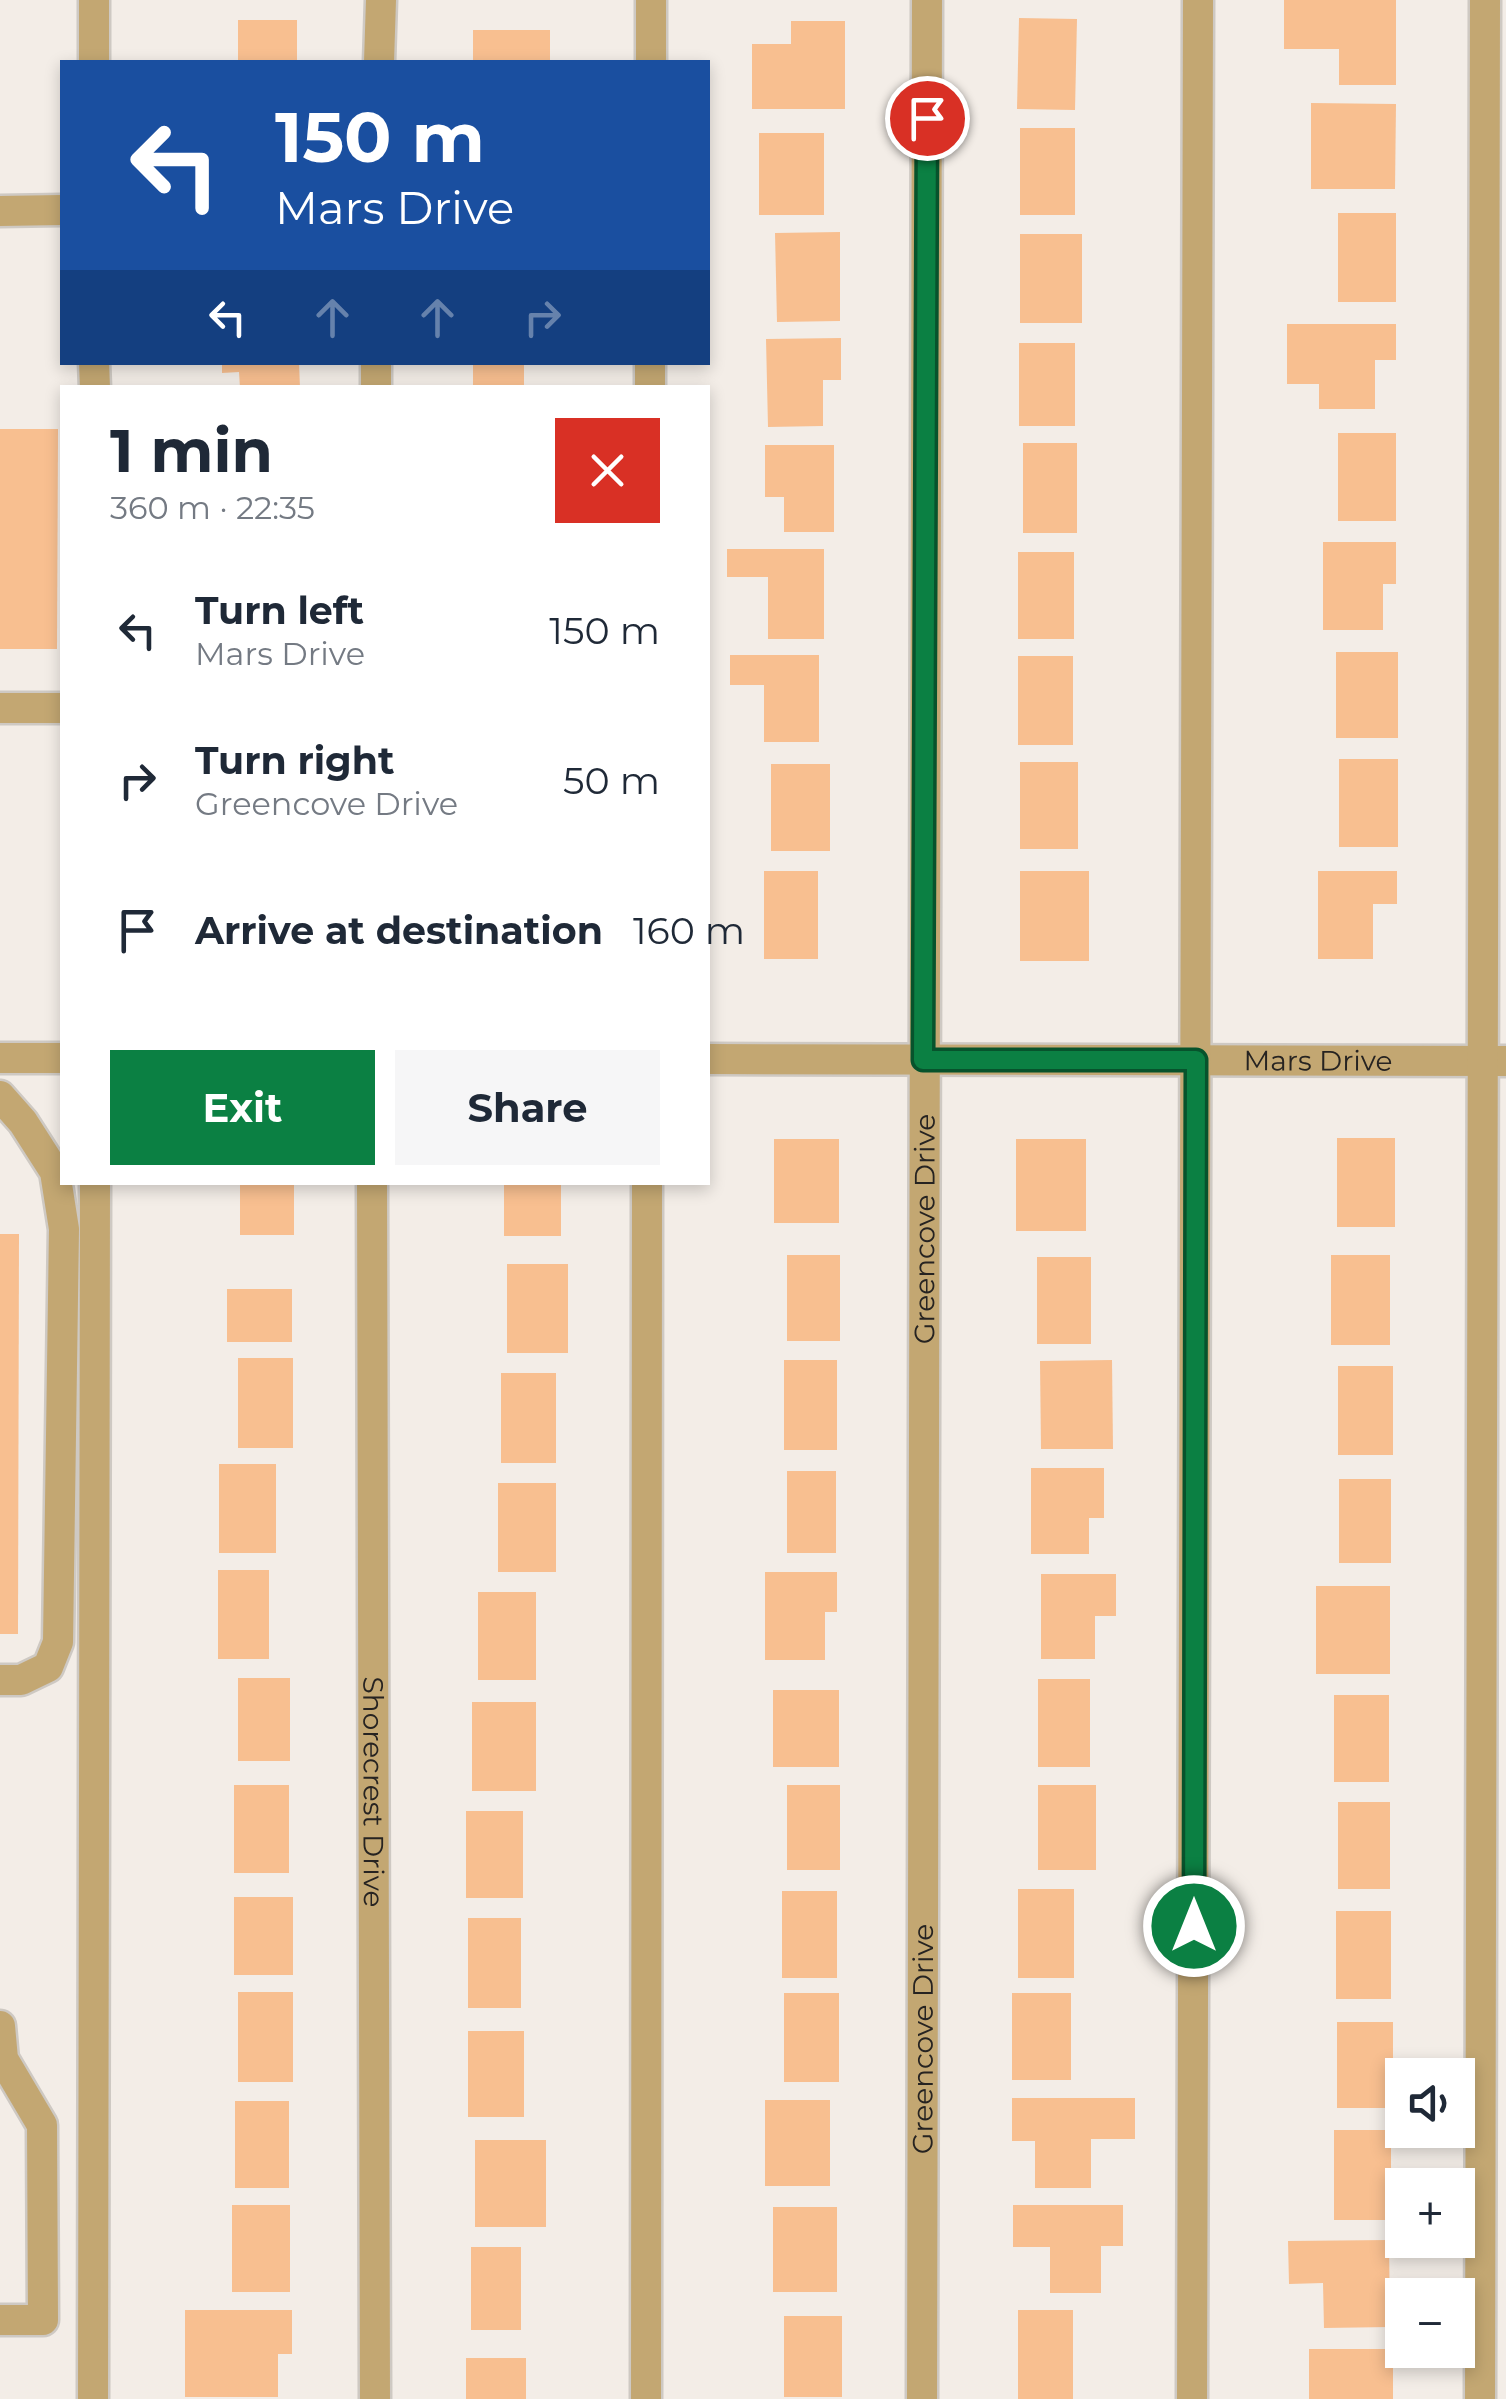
<!DOCTYPE html>
<html lang="en">
<head>
<meta charset="utf-8">
<style>
  :root { --surface:#fff; --page:#f6f6f7; --text:#1f2937; --muted:#747a83; --accent:#0b8043 }
  body { margin:0; font-family:Montserrat,sans-serif; background:var(--page); color:var(--text); height:100vh; display:flex; flex-direction:column; font-size:38px; white-space:nowrap }
  * { box-sizing:border-box; margin:0 }
  p { font-size:32px; color:var(--muted) }
  .icon { flex:none; width:55px; height:55px; fill:none; stroke:currentColor; stroke-width:2; stroke-linecap:round; stroke-linejoin:round }
  .map { position:relative; flex:1; overflow:hidden }
  .panel { position:absolute; left:60px; top:385px; width:650px; height:800px; display:flex; flex-direction:column; background:var(--surface); border-radius:0px; box-shadow:0 5px 15px #0003 }
  .panel>* { flex:none }
  .hud { position:absolute; left:60px; top:60px; width:650px; height:305px; border-radius:0px; box-shadow:0 5px 15px #0003; background:#1a4fa0; color:#fff; overflow:hidden }
  .buttons { position:absolute; left:1385px; top:2058px; display:grid; gap:20px }
  .buttons a { display:grid; place-items:center; width:90px; height:90px; border-radius:0px; background:var(--surface); box-shadow:0 5px 15px #0003; font-size:50px }
  .pin { position:absolute; display:grid; place-items:center; width:85px; height:85px; color:#fff; margin:-42px; border:5px solid #fff; border-radius:50%; box-shadow:0 2px 10px #0007 }
  .me { position:absolute; width:110px; margin:-55px; rotate:0deg; stroke-linejoin:round; filter:drop-shadow(0 0 8px #0008) }
  .turn { display:flex; align-items:center; gap:35px; height:210px; padding:0 50px; font-size:45px }
  .turn .icon { width:130px; height:130px; stroke-width:2.5 }
  .turn b { display:block; font-size:70px; line-height:85px }
  .lanes { display:flex; align-items:center; height:95px; padding:0 50px; background:#0003; justify-content:center; gap:50px; direction:ltr }
  .lanes .off { opacity:.35 }
  .round { display:grid; place-items:center; flex:none; width:105px; height:105px; border-radius:0px; background:var(--page) }
  .head { display:flex; align-items:center; justify-content:space-between; height:170px; padding:0 50px }
  h1 { font-size:60px; font-weight:700; line-height:75px }
  .primary-button { display:flex; gap:20px; margin-top:auto; padding:20px 50px }
  .primary-button a { flex:1; height:115px; border-radius:0px; background:var(--accent); color:#fff; font-size:40px; font-weight:700; line-height:115px; text-align:center }
  .primary-button a+a { background:var(--page); color:var(--text) }
  ul { padding:0; list-style:none }
  li { display:flex; align-items:center; gap:30px; height:150px; padding:0 50px }
  li div { flex:1 }
  li b { display:block; font-size:38px }
  li em { font-style:normal }
  .map>svg:first-child { display:block }
</style>
</head>
<body>
<div class="map">
<svg width="1506" height="2399" viewBox="0 0 1506 2399">
  <rect width="100%" height="100%" fill="#f3ede7"/>
  <g fill="#f8bf90">
    <polygon points="1284,0 1396,0 1396,85 1339,85 1339,49 1284,49"/>
    <polygon points="1019,18 1077,19 1075,110 1017,109"/>
    <rect x="238" y="20" width="59" height="42"/>
    <polygon points="791,21 845,21 845,109 752,109 752,44 791,44"/>
    <rect x="473" y="30" width="77" height="32"/>
    <polygon points="1311,103 1396,104 1395,189 1311,189"/>
    <rect x="1020" y="128" width="55" height="87"/>
    <rect x="759" y="133" width="65" height="82"/>
    <rect x="1338" y="213" width="58" height="89"/>
    <polygon points="840,232 840,321 777,322 775,233"/>
    <rect x="1020" y="234" width="62" height="89"/>
    <polygon points="1287,324 1396,324 1396,360 1375,360 1375,409 1319,409 1319,384 1287,384"/>
    <polygon points="841,338 841,380 823,380 823,426 768,427 766,339"/>
    <rect x="1019" y="343" width="56" height="83"/>
    <polygon points="222,362 299,362 300,388 240,388 239,372 222,373"/>
    <rect x="473" y="362" width="51" height="26"/>
    <polygon points="0,429 58,429 57,649 0,649"/>
    <rect x="1338" y="433" width="58" height="88"/>
    <rect x="1023" y="443" width="54" height="90"/>
    <polygon points="765,445 834,445 834,532 784,532 784,497 765,497"/>
    <polygon points="1323,542 1396,542 1396,584 1383,584 1383,630 1323,630"/>
    <polygon points="727,549 824,549 824,639 768,639 768,577 727,577"/>
    <rect x="1018" y="552" width="56" height="87"/>
    <rect x="1336" y="652" width="62" height="86"/>
    <polygon points="730,655 819,655 819,742 764,742 764,685 730,685"/>
    <rect x="1018" y="656" width="55" height="89"/>
    <rect x="1339" y="759" width="59" height="88"/>
    <rect x="1020" y="762" width="58" height="87"/>
    <rect x="771" y="764" width="59" height="87"/>
    <rect x="764" y="871" width="54" height="88"/>
    <rect x="1020" y="871" width="69" height="90"/>
    <polygon points="1318,871 1397,871 1397,904 1373,904 1373,959 1318,959"/>
    <rect x="1337" y="1138" width="58" height="89"/>
    <rect x="774" y="1139" width="65" height="84"/>
    <rect x="1016" y="1139" width="70" height="92"/>
    <rect x="240" y="1182" width="54" height="53"/>
    <rect x="504" y="1182" width="57" height="54"/>
    <polygon points="0,1234 19,1234 18,1634 0,1634"/>
    <rect x="787" y="1255" width="53" height="86"/>
    <rect x="1331" y="1255" width="59" height="90"/>
    <rect x="1037" y="1257" width="54" height="87"/>
    <rect x="507" y="1264" width="61" height="89"/>
    <rect x="227" y="1289" width="65" height="53"/>
    <rect x="238" y="1358" width="55" height="90"/>
    <rect x="784" y="1360" width="53" height="90"/>
    <polygon points="1112,1360 1113,1449 1041,1449 1040,1361"/>
    <rect x="1338" y="1366" width="55" height="89"/>
    <rect x="501" y="1373" width="55" height="90"/>
    <rect x="219" y="1464" width="57" height="89"/>
    <polygon points="1031,1468 1104,1468 1104,1518 1089,1518 1089,1554 1031,1554"/>
    <rect x="787" y="1471" width="49" height="82"/>
    <rect x="1339" y="1479" width="52" height="84"/>
    <rect x="498" y="1483" width="58" height="89"/>
    <rect x="218" y="1570" width="51" height="89"/>
    <polygon points="765,1572 837,1572 837,1612 825,1612 825,1660 765,1660"/>
    <polygon points="1041,1574 1116,1574 1116,1616 1095,1616 1095,1659 1041,1659"/>
    <rect x="1316" y="1586" width="74" height="88"/>
    <rect x="478" y="1592" width="58" height="88"/>
    <rect x="238" y="1678" width="52" height="83"/>
    <rect x="1038" y="1679" width="52" height="88"/>
    <rect x="773" y="1690" width="66" height="77"/>
    <rect x="1334" y="1695" width="55" height="87"/>
    <rect x="472" y="1702" width="64" height="89"/>
    <rect x="234" y="1785" width="55" height="88"/>
    <rect x="787" y="1785" width="53" height="85"/>
    <rect x="1038" y="1785" width="58" height="85"/>
    <rect x="1338" y="1802" width="52" height="87"/>
    <rect x="466" y="1811" width="57" height="87"/>
    <rect x="1018" y="1889" width="56" height="89"/>
    <rect x="782" y="1891" width="55" height="87"/>
    <rect x="234" y="1897" width="59" height="78"/>
    <rect x="1336" y="1911" width="55" height="88"/>
    <rect x="468" y="1918" width="53" height="90"/>
    <rect x="238" y="1992" width="55" height="90"/>
    <rect x="784" y="1993" width="55" height="89"/>
    <rect x="1012" y="1993" width="59" height="87"/>
    <rect x="1337" y="2022" width="56" height="86"/>
    <rect x="468" y="2031" width="56" height="86"/>
    <polygon points="1012,2098 1135,2098 1135,2139 1091,2139 1091,2188 1035,2188 1035,2141 1012,2141"/>
    <rect x="765" y="2100" width="65" height="86"/>
    <rect x="235" y="2101" width="54" height="87"/>
    <rect x="1334" y="2130" width="57" height="90"/>
    <rect x="475" y="2140" width="71" height="87"/>
    <rect x="232" y="2205" width="58" height="87"/>
    <polygon points="1013,2205 1123,2205 1123,2246 1101,2246 1101,2293 1050,2293 1050,2247 1013,2247"/>
    <rect x="773" y="2207" width="64" height="85"/>
    <polygon points="1389,2240 1390,2327 1324,2328 1323,2283 1289,2284 1288,2241"/>
    <rect x="471" y="2247" width="50" height="83"/>
    <polygon points="185,2310 292,2310 292,2354 278,2354 278,2397 185,2397"/>
    <rect x="1018" y="2310" width="55" height="89"/>
    <rect x="784" y="2316" width="58" height="81"/>
    <rect x="1309" y="2349" width="84" height="50"/>
    <rect x="466" y="2358" width="60" height="41"/>
  </g>
  <g fill="none" stroke-linecap="round" stroke-linejoin="round">
    <g stroke="#cec9c3" stroke-width="35">
      <g id="minor">
        <polyline points="94,0 94,62"/>
        <polyline points="379,62 381,0"/>
        <polyline points="651,62 651,0"/>
        <polyline points="0,211 62,210"/>
        <polyline points="94,362 95,388"/>
        <polyline points="376,388 376,362"/>
        <polyline points="650,388 650,362"/>
        <polyline points="0,708 62,708"/>
        <polyline points="0,1058 62,1058"/>
        <path id="s1" d="M 708,1059 L 1506,1061"/>
        <polyline points="0,1096 23,1122 55,1172 64,1229 58,1642 48,1667 21,1680 0,1680"/>
        <path id="s2" d="M 372,1182 L 375,2399"/>
        <polyline points="0,2026 3,2059 42,2125 43,2320 0,2320"/>
        <polyline points="93,2399 95,1182"/>
        <polyline points="646,2399 647,1182"/>
        <path id="s3" d="M 922,2399 L 927,0"/>
        <polyline points="1192,2399 1198,0"/>
        <polyline points="1480,2399 1485,0"/>
      </g>
    </g>
    <use href="#minor" stroke="#c3a772" stroke-width="30"/>
  </g>
  <g fill="none" stroke-linecap="round" stroke-linejoin="round">
    <g stroke="#07532c" stroke-width="25">
      <polyline id="route" points="927,118 923,1060 1196,1060 1194,1926"/>
    </g>
    <use href="#route" stroke="#0b8043" stroke-width="18"/>
  </g>
  <g text-anchor="middle" stroke-width="9" stroke-linejoin="round" paint-order="stroke">
    <g font-size="28" fill="#262321" stroke="#fff">
      <text dy="10" stroke="none"><textPath href="#s1" startOffset="610">Mars Drive</textPath></text>
      <text dy="10" stroke="none"><textPath href="#s3" startOffset="1170">Greencove Drive</textPath></text>
      <text dy="10" stroke="none"><textPath href="#s2" startOffset="610">Shorecrest Drive</textPath></text>
      <text dy="10" stroke="none"><textPath href="#s3" startOffset="360">Greencove Drive</textPath></text>
    </g>
  </g>
</svg>
<div class="buttons">
<a><svg class="icon" aria-label="sound" viewBox="0 0 24 24"><path d="M4 9h4l5-4v14l-5-4H4zM17 9q2 3 0 6"/></svg></a>
<a>+</a>
<a>−</a>
</div>
<div class="pin" style="left:927px;top:118px;background:#d93025"><svg class="icon" aria-label="arrive" viewBox="0 0 24 24"><path d="M6 21V4h12l-3 4 3 4H6"/></svg></div>
<svg class="me" style="left:1194px;top:1926px" viewBox="-20 -20 40 40"><circle r="17" fill="#0b8043" stroke="#fff" stroke-width="3"/><path d="M0-11L8 9 0 5-8 9z" fill="#fff"/></svg>
<div class="hud">
<div class="turn"><svg class="icon" aria-label="left" viewBox="0 0 24 24"><path d="M17 20v-9H6M10 6l-5 5 5 5"/></svg><div><b>150 m</b>Mars Drive</div></div>
<div class="lanes"><svg class="icon" aria-label="left" viewBox="0 0 24 24"><path d="M17 20v-9H6M10 6l-5 5 5 5"/></svg><svg class="icon off" aria-label="ahead" viewBox="0 0 24 24"><path d="M12 20V5M6 11l6-6 6 6"/></svg><svg class="icon off" aria-label="ahead" viewBox="0 0 24 24"><path d="M12 20V5M6 11l6-6 6 6"/></svg><svg class="icon off" aria-label="right" viewBox="0 0 24 24"><path d="M7 20v-9h11M14 6l5 5-5 5"/></svg></div>
</div>
<section class="panel">
<div class="head"><div><h1>1 min</h1><p>360 m · 22:35</p></div><a class="round" style="background:#d93025;color:#fff"><svg class="icon" aria-label="close" viewBox="0 0 24 24"><path d="M6 6l12 12M18 6L6 18"/></svg></a></div>
<ul>
<li><svg class="icon" aria-label="left" viewBox="0 0 24 24"><path d="M17 20v-9H6M10 6l-5 5 5 5"/></svg><div><b>Turn left</b><p>Mars Drive</p></div><em>150 m</em></li>
<li><svg class="icon" aria-label="right" viewBox="0 0 24 24"><path d="M7 20v-9h11M14 6l5 5-5 5"/></svg><div><b>Turn right</b><p>Greencove Drive</p></div><em>50 m</em></li>
<li><svg class="icon" aria-label="arrive" viewBox="0 0 24 24"><path d="M6 21V4h12l-3 4 3 4H6"/></svg><div><b>Arrive at destination</b></div><em>160 m</em></li>
</ul>
<div class="primary-button"><a>Exit</a><a>Share</a></div>
</section>
</div>
</body>
</html>
